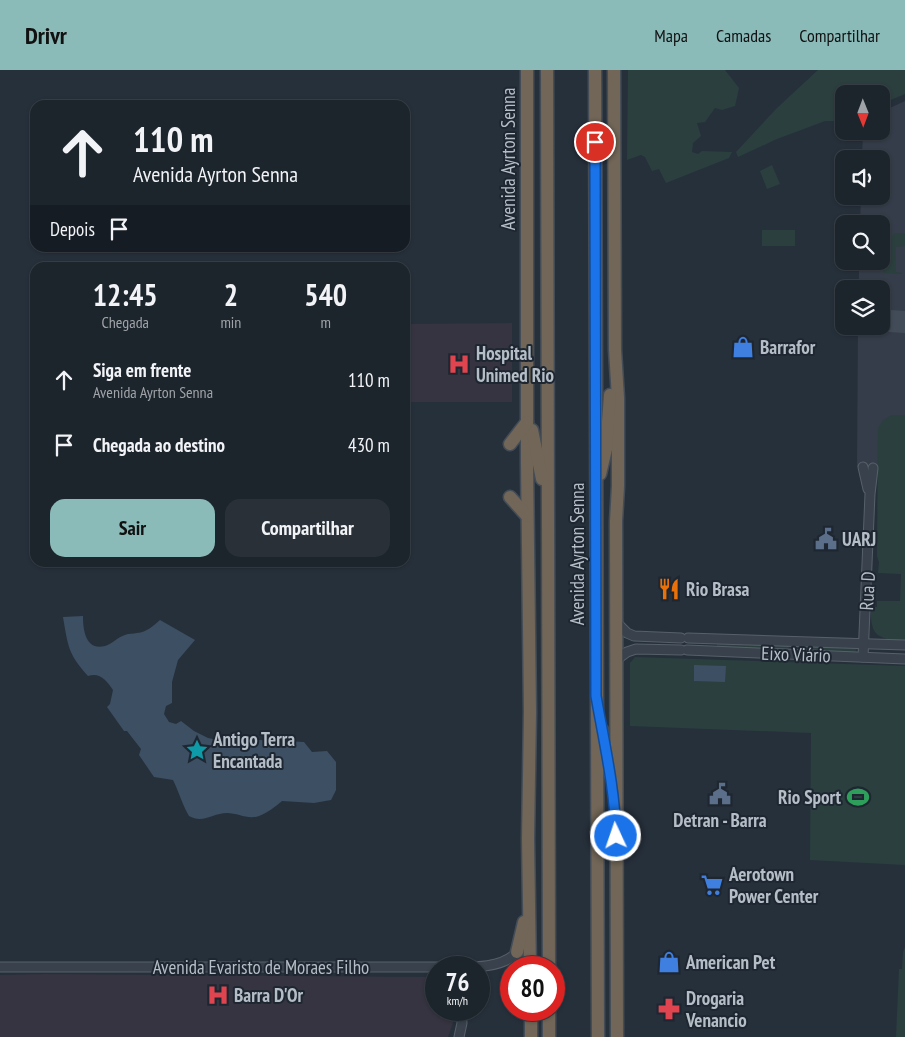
<!DOCTYPE html>
<html lang="pt">
<head>
<meta charset="utf-8">
<style>
  :root { --surface:#1c242c; --page:#293038; --text:#f1f3f6; --muted:#a0a4a9; --line:#3a4148; --accent:#8bbbb9 }
  body { margin:0; font-family:"PT Sans Narrow",sans-serif; background:var(--page); color:var(--text); height:100vh; display:flex; flex-direction:column; font-size:19px; white-space:nowrap }
  * { box-sizing:border-box; margin:0 }
  p { font-size:16px; color:var(--muted) }
  .icon { flex:none; width:28px; height:28px; fill:none; stroke:currentColor; stroke-width:2; stroke-linecap:round; stroke-linejoin:round }
  .map { position:relative; flex:1; overflow:hidden }
  .sheet { position:absolute; left:30px; top:192px; width:380px; height:305px; display:flex; flex-direction:column; background:var(--surface); border-radius:15px; box-shadow:0 1px 4px #0004,0 0 0 1px var(--line) }
  .sheet>* { flex:none }
  .hud { position:absolute; left:30px; top:30px; width:380px; height:152px; border-radius:15px; box-shadow:0 1px 4px #0004,0 0 0 1px var(--line); background:#1c242c; color:var(--text); overflow:hidden }
  .needle { width:32px; rotate:179deg }
  .fabs { position:absolute; left:835px; top:15px; display:grid; gap:10px }
  .fabs a { display:grid; place-items:center; width:55px; height:55px; border-radius:10px; background:var(--surface); box-shadow:0 1px 4px #0004,0 0 0 1px var(--line); font-size:25px }
  .speed { position:absolute; left:425px; top:886px; display:flex; gap:10px; font-size:25px; font-weight:700; text-align:center }
  .speed>* { display:grid; place-content:center; width:65px; height:65px; border-radius:50%; background:var(--surface); box-shadow:0 1px 4px #0004,0 0 0 1px var(--line); line-height:1 }
  .speed small { font-size:12px; font-weight:400 }
  .speed .limit { border:8px solid #d22; background:#fff; color:#111 }
  .pin { position:absolute; display:grid; place-items:center; width:42px; height:42px; color:#fff; margin:-21px; border:2px solid #fff; border-radius:50%; box-shadow:0 1px 5px #0007 }
  .me { position:absolute; width:55px; margin:-28px; rotate:357deg; stroke-linejoin:round; filter:drop-shadow(0 0 4px #0008) }
  .turn { display:flex; align-items:center; gap:18px; height:105px; padding:0 20px; font-size:22px }
  .turn .icon { width:65px; height:65px; stroke-width:2.5 }
  .turn b { display:block; font-size:35px; line-height:42px }
  .then { display:flex; align-items:center; height:48px; padding:0 20px; background:#0003; gap:10px; font-size:19px }
  .eta { display:flex; justify-content:space-evenly; align-items:center; height:85px; text-align:center }
  .eta b { font-size:30px; font-weight:700; line-height:35px }
  .action { display:flex; gap:10px; margin-top:auto; padding:10px 20px }
  .action a { flex:1; height:58px; border-radius:15px; background:var(--accent); color:#111; font-size:20px; font-weight:700; line-height:58px; text-align:center }
  .action a+a { background:var(--page); color:var(--text) }
  ul { padding:0; list-style:none }
  li { display:flex; align-items:center; gap:15px; height:65px; padding:0 20px }
  li div { flex:1 }
  li b { display:block; font-size:19px }
  li em { font-style:normal }
  header { display:flex; align-items:center; gap:30px; box-sizing:border-box; height:70px; padding:0 25px; background:var(--accent); color:#111 }
  header strong { font-size:24px }
  nav { display:flex; gap:28px; margin-inline-start:auto; font-size:18px }
  .map>svg:first-child { display:block }
</style>
</head>
<body>
<header>
<strong>Drivr</strong>
<nav><a>Mapa</a><a>Camadas</a><a>Compartilhar</a></nav>
</header>
<div class="map">
<svg width="905" height="967" viewBox="0 0 905 967">
  <rect width="100%" height="100%" fill="#26303b"/>
  <g fill="#353440">
    <polygon points="512,253 512,332 405,332 405,254"/>
    <polygon points="46,904 430,907 436,910 436,940 454,940 453,953 448,967 0,967 0,905"/>
  </g>
  <polygon fill="#343d49" points="905,31 905,391 878,390 878,398 857,397 858,256 881,256 881,219 859,219 859,191 881,191 881,154 860,154 861,126 881,126 881,89 862,89 863,61 881,61 881,42"/>
  <g fill="#2b3f3f">
    <polygon points="628,0 725,0 739,18 735,36 722,40 715,38 705,52 697,53 701,66 693,73 692,82 698,84 702,81 732,82 729,88 666,113 659,99 652,101 645,87 641,85 627,90"/>
    <polygon points="818,0 905,0 905,24 881,34 881,24 844,24 844,48 839,51 825,51 777,69 738,87 736,82 777,38"/>
    <polygon points="772,95 780,114 767,119 760,101"/>
    <rect x="762" y="160" width="33" height="16"/>
    <polygon points="895,163 905,163 905,176 896,177 896,202 902,203 902,204 883,203 885,173"/>
    <path d="M 892,345 L 905,345 L 905,571 C 877,569 870,566 871,537 L 877,537 L 877,531 L 900,531 L 901,504 L 878,503 L 879,492 L 877,486 L 878,358 L 883,350 Z"/>
    <polygon points="717,573 787,575 789,578 787,580 717,577"/>
    <polygon points="799,576 855,578 857,579 855,582 799,580 797,577"/>
    <polygon points="635,587 905,596 905,795 810,790 811,663 630,656 630,593"/>
    <polygon points="905,877 905,967 896,967 899,899 902,899 903,882"/>
  </g>
  <g fill="#3d4f63">
    <path d="M 83,546 C 83,559 85,581 105,576 C 112,574 118,567 125,565 C 129,563 133,564 137,563 C 147,562 153,556 160,550 L 195,570 L 178,590 L 172,612 L 172,633 L 166,636 L 164,644 L 169,652 L 176,654 L 181,651 L 194,661 L 208,668 L 222,671 L 240,669 L 304,672 L 312,682 L 327,681 L 336,692 L 336,720 L 331,730 L 314,733 L 282,731 C 275,737 267,743 259,746 C 248,750 238,743 227,743 C 213,743 203,754 189,746 C 182,734 179,722 173,710 L 154,707 L 139,685 L 141,679 L 127,661 L 124,661 L 107,637 L 110,634 L 113,620 C 107,611 100,602 88,606 C 68,584 68,576 63,547 Z"/>
    <polygon points="694,595 726,596 725,612 694,611"/>
  </g>
  <g fill="none" stroke-linecap="round" stroke-linejoin="round">
    <polyline stroke="#424c58" stroke-width="22" points="890,251 905,252"/>
    <g stroke="#57606a" stroke-width="11">
      <g id="minor">
        <polyline points="863,397 868,419"/>
        <polyline points="616,552 627,563 634,566 681,568"/>
        <polyline points="688,568 905,575"/>
        <polyline points="687,580 905,589"/>
        <polyline points="863,587 870,424 873,398"/>
        <polyline points="616,590 627,582 636,579 681,580"/>
        <path d="M 0,897 L 433,897 C 458,896 500,902 517,882"/>
        <polyline points="459,967 462,953 461,940"/>
      </g>
    </g>
    <g stroke="#444d57" stroke-width="15">
      <g id="highway">
        <polyline points="527,0 527,394 530,642 528,769 530,898"/>
        <polyline points="547,0 549,898"/>
        <polyline points="595,0 598,967"/>
        <polyline points="614,0 615,280 618,328 618,416 616,451 617,967"/>
        <polyline points="532,360 542,409"/>
        <polyline points="510,374 527,352"/>
        <polyline points="600,404 606,379 610,325"/>
        <polyline points="510,427 527,446"/>
        <polyline points="602,660 610,705"/>
        <polyline points="517,882 524,852"/>
        <polyline points="531,940 531,967"/>
        <polyline points="549,940 549,967"/>
      </g>
    </g>
    <use href="#minor" stroke="#39424c" stroke-width="9"/>
    <use href="#highway" stroke="#716657" stroke-width="12"/>
  </g>
  <g fill="none" stroke-linecap="round" stroke-linejoin="round">
    <g stroke="#114b97" stroke-width="12">
      <path id="route" d="M 595,72 L 596,626 C 604,672 615,719 616,766"/>
    </g>
    <use href="#route" stroke="#1a73e8" stroke-width="9"/>
  </g>
  <defs>
    <g id="shop-bare" transform="scale(1.725)"><path d="M-5-2.5h2.3a2.7 3.5 0 0 1 5.4 0H5L5.5 6h-11ZM-1.5-2.5h3a1.5 2.3 0 0 0-3 0Z" fill="#3f7fe0" stroke="#1e2731" stroke-width="2.5" paint-order="stroke"/></g>
    <g id="hospital-bare" transform="scale(1.725)"><path d="M-5-5h3v3.5h4V-5h3V5h-3V1.5h-4V5h-3Z" fill="#e0444e" stroke="#1e2731" stroke-width="2.5" paint-order="stroke"/></g>
    <g id="civic-bare" transform="scale(1.725)"><path d="M-.6-6.5H3V-4.5H.6V-3L4-1V1h2V6H-6V1h2V-1L-.6-3ZM-1.2 2.5V6h2.4V2.5Z" fill="#5c6f8a" stroke="#1e2731" stroke-width="2.5" paint-order="stroke"/></g>
    <g id="restaurant-bare" transform="scale(1.725)"><path d="M-5-6h1v4h1v-4h1v4h1v-4h1v5L-1.5 .5V6h-2V.5L-5-1ZM5-6V6H3V1.5H1.5Q1.5-4 5-6Z" fill="#e8710a" stroke="#1e2731" stroke-width="2.5" paint-order="stroke"/></g>
    <g id="sight-bare" transform="scale(1.725)"><path d="M0-6L1.8-2.2L6-1.7L2.9 1.2L3.7 5.4L0 3.3L-3.7 5.4L-2.9 1.2L-6-1.7L-1.8-2.2Z" fill="#0f9aa8" stroke="#1e2731" stroke-width="2.5" paint-order="stroke"/></g>
    <g id="stadium-bare" transform="scale(1.725)"><path d="M0-5a6.5 5 0 1 0 0 10a6.5 5 0 1 0 0-10ZM-3.5-1.8h7v3.6h-7Z" fill="#2e9e5b" stroke="#1e2731" stroke-width="2.5" paint-order="stroke"/></g>
    <g id="supermarket-bare" transform="scale(1.725)"><path d="M-6-5.5h2.5l.6 2H6L4.5 2H-2.5L-4.4-4H-6ZM-1.5 3.2a1.3 1.3 0 1 0 .1 0ZM3 3.2a1.3 1.3 0 1 0 .1 0Z" fill="#3f7fe0" stroke="#1e2731" stroke-width="2.5" paint-order="stroke"/></g>
    <g id="pharmacy-bare" transform="scale(1.725)"><path d="M-2-6h4v4h4v4h-4v4h-4v-4h-4v-4h4Z" fill="#e0444e" stroke="#1e2731" stroke-width="2.5" paint-order="stroke"/></g>
  </defs>
  <g fill-rule="evenodd">
    <use href="#shop-bare" x="743" y="277"/>
    <use href="#hospital-bare" x="459" y="294"/>
    <use href="#civic-bare" x="826" y="469"/>
    <use href="#restaurant-bare" x="669" y="519"/>
    <use href="#sight-bare" x="197" y="680"/>
    <use href="#civic-bare" x="720" y="724"/>
    <use href="#stadium-bare" x="858" y="727"/>
    <use href="#supermarket-bare" x="712" y="815"/>
    <use href="#shop-bare" x="669" y="892"/>
    <use href="#hospital-bare" x="218" y="925"/>
    <use href="#pharmacy-bare" x="669" y="939"/>
  </g>
  <g text-anchor="middle" stroke-width="4" stroke-linejoin="round" paint-order="stroke">
    <g font-size="19" fill="#b5bdc7" stroke="#1e2731">
      <text transform="translate(508 89) rotate(-90)" y="7">Avenida Ayrton Senna</text>
      <text transform="translate(577 484) rotate(-90)" y="7">Avenida Ayrton Senna</text>
      <text transform="translate(867 521) rotate(-87)" y="7">Rua D</text>
      <text transform="translate(796 584) rotate(2)" y="7">Eixo Viário</text>
      <text x="261" y="904">Avenida Evaristo de Moraes Filho</text>
    </g>
    <g font-size="19" font-weight="bold" fill="#b5bdc7" stroke="#1e2731" text-anchor="start">
      <text x="760" y="284">Barrafor</text>
      <text x="476" y="290">Hospital<tspan x="476" dy="22">Unimed Rio</tspan></text>
      <text x="842" y="476">UARJ</text>
      <text x="686" y="526">Rio Brasa</text>
      <text x="213" y="676">Antigo Terra<tspan x="213" dy="22">Encantada</tspan></text>
      <text x="841" y="734" text-anchor="end">Rio Sport</text>
      <text x="720" y="757" text-anchor="middle">Detran - Barra</text>
      <text x="729" y="811">Aerotown<tspan x="729" dy="22">Power Center</tspan></text>
      <text x="686" y="899">American Pet</text>
      <text x="234" y="932">Barra D'Or</text>
      <text x="686" y="935">Drogaria<tspan x="686" dy="22">Venancio</tspan></text>
    </g>
  </g>
</svg>
<div class="fabs">
<a><svg class="needle" viewBox="-14 -14 28 28"><path d="M0-13l5 13h-10z" fill="#e53935"/><path d="M0 13l5-13h-10z" fill="#a0a4a9"/></svg></a>
<a><svg class="icon" aria-label="sound" viewBox="0 0 24 24"><path d="M4 9h4l5-4v14l-5-4H4zM17 9q2 3 0 6"/></svg></a>
<a><svg class="icon" aria-label="search" viewBox="0 0 24 24"><circle cx="10" cy="10" r="6"/><path d="M15 15l6 6"/></svg></a>
<a><svg class="icon" aria-label="layers" viewBox="0 0 24 24"><path d="M12 4l9 5-9 5-9-5zM3 14l9 5 9-5"/></svg></a>
</div>
<div class="speed"><div>76<small>km/h</small></div><div class="limit">80</div></div>
<div class="pin" style="left:595px;top:72px;background:#d93025"><svg class="icon" aria-label="arrive" viewBox="0 0 24 24"><path d="M6 21V4h12l-3 4 3 4H6"/></svg></div>
<svg class="me" style="left:616px;top:766px" viewBox="-20 -20 40 40"><circle r="17" fill="#1a73e8" stroke="#fff" stroke-width="3"/><path d="M0-11L8 9 0 5-8 9z" fill="#fff"/></svg>
<div class="hud">
<div class="turn"><svg class="icon" aria-label="ahead" viewBox="0 0 24 24"><path d="M12 20V5M6 11l6-6 6 6"/></svg><div><b>110 m</b>Avenida Ayrton Senna</div></div>
<div class="then">Depois<svg class="icon" aria-label="arrive" viewBox="0 0 24 24"><path d="M6 21V4h12l-3 4 3 4H6"/></svg></div>
</div>
<section class="sheet">
<div class="eta">
<div><b>12:45</b><p>Chegada</p></div>
<div><b>2</b><p>min</p></div>
<div><b>540</b><p>m</p></div>
</div>
<ul>
<li><svg class="icon" aria-label="ahead" viewBox="0 0 24 24"><path d="M12 20V5M6 11l6-6 6 6"/></svg><div><b>Siga em frente</b><p>Avenida Ayrton Senna</p></div><em>110 m</em></li>
<li><svg class="icon" aria-label="arrive" viewBox="0 0 24 24"><path d="M6 21V4h12l-3 4 3 4H6"/></svg><div><b>Chegada ao destino</b></div><em>430 m</em></li>
</ul>
<div class="action"><a>Sair</a><a>Compartilhar</a></div>
</section>
</div>
</body>
</html>
